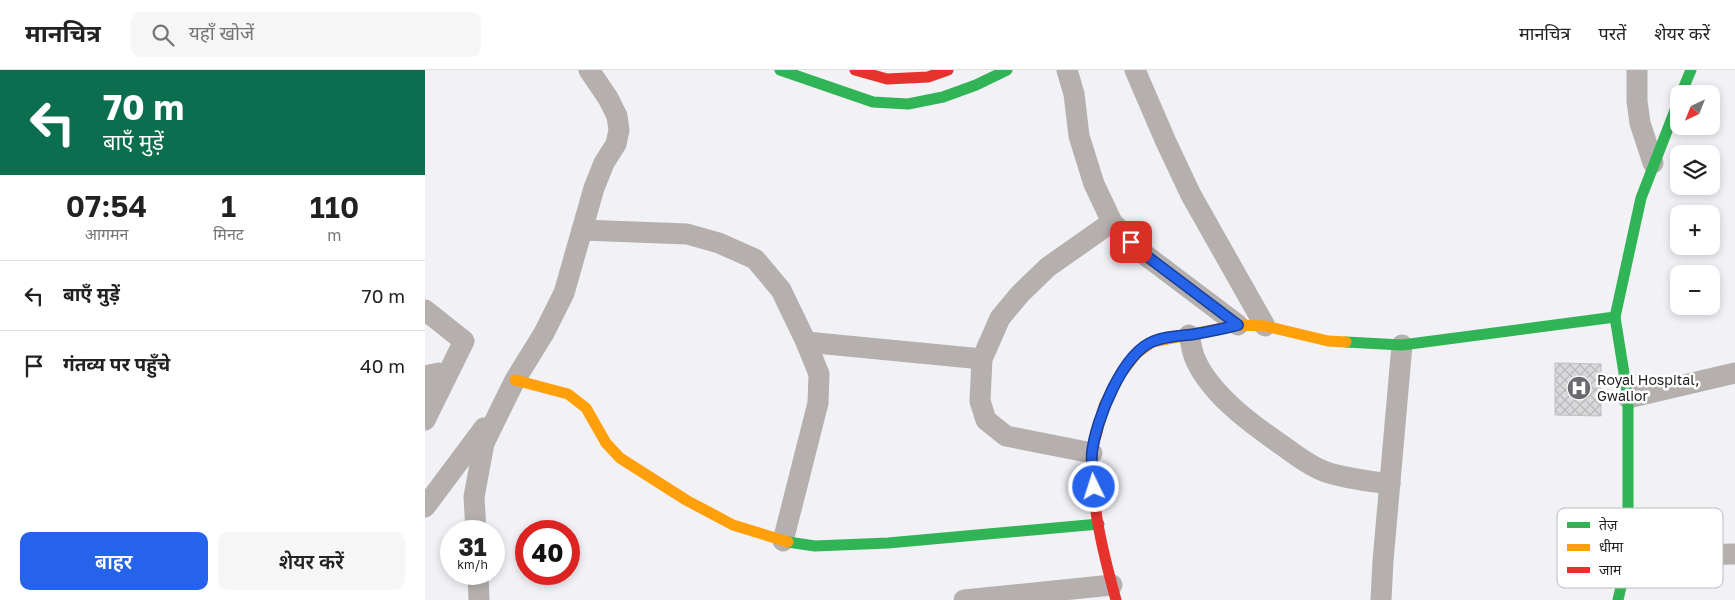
<!DOCTYPE html>
<html lang="hi">
<head>
<meta charset="utf-8">
<style>
  :root { --surface:#fff; --page:#f6f6f6; --text:#222; --muted:#767676; --line:#e0e0e0; --accent:#2563eb }
  body { margin:0; font-family:"Golos Text","Noto Sans Devanagari",sans-serif; background:var(--page); color:var(--text); height:100vh; display:flex; flex-direction:column; font-size:19px; white-space:nowrap }
  * { box-sizing:border-box; margin:0 }
  p { font-size:16px; color:var(--muted) }
  .icon { flex:none; width:28px; height:28px; fill:none; stroke:currentColor; stroke-width:2; stroke-linecap:round; stroke-linejoin:round }
  .map { position:relative; flex:1; overflow:hidden }
  .panel { display:flex; flex-direction:column; background:var(--surface); width:425px }
  .panel>* { flex:none }
  .hud { background:#0b6e4f; color:#fff; overflow:hidden }
  .needle { width:32px; rotate:223deg }
  .fabs { position:absolute; left:1245px; top:15px; display:grid; gap:10px }
  .fabs a { display:grid; place-items:center; width:50px; height:50px; border-radius:10px; background:var(--surface); box-shadow:0 2px 8px #0003; font-size:25px }
  .speed { position:absolute; left:15px; top:450px; display:flex; gap:10px; font-size:25px; font-weight:700; text-align:center }
  .speed>* { display:grid; place-content:center; width:65px; height:65px; border-radius:50%; background:var(--surface); box-shadow:0 2px 8px #0003; line-height:1 }
  .speed small { font-size:12px; font-weight:400 }
  .speed .limit { border:8px solid #d22; background:#fff; color:#111 }
  .pin { position:absolute; display:grid; place-items:center; width:42px; height:42px; color:#fff; margin:-21px; border-radius:10px; box-shadow:0 2px 8px #0006 }
  .me { position:absolute; width:55px; margin:-28px; rotate:356deg; stroke-linejoin:round; filter:drop-shadow(0 0 4px #0008) }
  .turn { display:flex; align-items:center; gap:18px; height:105px; padding:0 20px; font-size:22px }
  .turn .icon { width:65px; height:65px; stroke-width:2.5 }
  .turn b { display:block; font-size:35px; line-height:42px }
  .eta { display:flex; justify-content:space-evenly; align-items:center; height:85px; text-align:center }
  .eta b { font-size:30px; font-weight:600; line-height:35px }
  .primary-button { display:flex; gap:10px; margin-top:auto; padding:10px 20px }
  .primary-button a { flex:1; height:58px; border-radius:10px; background:var(--accent); color:#fff; font-size:20px; font-weight:600; line-height:58px; text-align:center }
  .primary-button a+a { background:var(--page); color:var(--text) }
  ul { padding:0; list-style:none }
  li { display:flex; align-items:center; gap:15px; height:70px; padding:0 20px; border-top:1px solid var(--line) }
  li div { flex:1 }
  li b { display:block; font-size:19px }
  li em { font-style:normal }
  header { display:flex; align-items:center; gap:30px; box-sizing:border-box; height:70px; padding:0 25px; background:var(--surface); border-bottom:1px solid var(--line) }
  header strong { font-size:24px }
  nav { display:flex; gap:28px; margin-inline-start:auto; font-size:18px }
  .search { width:350px; height:45px; background:var(--page); display:flex; align-items:center; gap:12px; box-sizing:border-box; padding:0 18px; border-radius:10px; color:var(--muted); font-size:19px }
  main { display:flex; flex:1; min-height:0 }
  .map>svg:first-child { display:block }
</style>
</head>
<body>
<header>
<strong>मानचित्र</strong>
<div class="search"><svg class="icon" aria-label="search" viewBox="0 0 24 24"><circle cx="10" cy="10" r="6"/><path d="M15 15l6 6"/></svg>यहाँ खोजें</div>
<nav><a>मानचित्र</a><a>परतें</a><a>शेयर करें</a></nav>
</header>
<main>
<section class="panel">
<div class="hud">
<div class="turn"><svg class="icon" aria-label="left" viewBox="0 0 24 24"><path d="M17 20v-9H6M10 6l-5 5 5 5"/></svg><div><b>70 m</b>बाएँ मुड़ें</div></div>
</div>
<div class="eta">
<div><b>07:54</b><p>आगमन</p></div>
<div><b>1</b><p>मिनट</p></div>
<div><b>110</b><p>m</p></div>
</div>
<ul>
<li><svg class="icon" aria-label="left" viewBox="0 0 24 24"><path d="M17 20v-9H6M10 6l-5 5 5 5"/></svg><div><b>बाएँ मुड़ें</b></div><em>70 m</em></li>
<li><svg class="icon" aria-label="arrive" viewBox="0 0 24 24"><path d="M6 21V4h12l-3 4 3 4H6"/></svg><div><b>गंतव्य पर पहुँचे</b></div><em>40 m</em></li>
</ul>
<div class="primary-button"><a>बाहर</a><a>शेयर करें</a></div>
</section>
<div class="map">
<svg width="1310" height="530" viewBox="0 0 1310 530">
  <defs>
    <pattern id="building-cross-hatch" width="8" height="8" patternUnits="userSpaceOnUse" patternTransform="scale(1.25)"><rect width="8" height="8" fill="#d9d8da"/><path d="M0 0l8 8M0 8l8-8" fill="none" stroke="#bab9bb"/></pattern>
  </defs>
  <rect width="100%" height="100%" fill="#f1f1f6"/>
  <polygon fill="url(#building-cross-hatch)" stroke="#c1c0c1" points="1130,293 1176,294 1176,346 1130,345"/>
  <g fill="none" stroke-linecap="round" stroke-linejoin="round">
    <g stroke="#b5b0ae" stroke-width="21">
      <polyline points="642,0 649,24 654,66 669,114 687,152 715,181 813,255"/>
      <polyline points="710,0 741,72 766,125 840,256"/>
      <polyline points="1212,0 1212,31 1215,53 1228,93"/>
      <polyline points="157,160 262,164 294,173 330,189 356,220 381,272 394,304 393,333 358,471"/>
      <polyline points="0,240 39,271 0,350"/>
      <path d="M 764,265 C 766,273 767,283 771,291 C 788,327 829,356 861,378 C 873,387 887,397 901,402 C 922,409 943,411 965,414"/>
      <polyline points="381,272 557,289"/>
      <polyline points="0,306 14,303 5,322"/>
      <polyline points="1203,328 1310,303"/>
      <polyline points="667,383 581,366 561,350 555,331 557,289 575,248 595,224 623,197 687,152"/>
      <polyline points="0,437 59,358"/>
      <polyline points="51,461 49,427 59,373 90,310 119,263 139,223 169,118 179,93 191,74 194,60 192,46 183,28 164,0"/>
      <polyline points="1203,486 1310,484"/>
      <polyline points="53,504 54,530"/>
      <polyline points="539,530 687,515"/>
      <polyline points="956,530 958,491 977,275"/>
    </g>
    <g stroke="#30b455" stroke-width="11">
      <polyline points="355,0 448,32 483,34 518,27 551,15 582,0"/>
      <polyline points="1256,24 1266,0"/>
      <polyline points="921,272 977,275 1190,247"/>
      <polyline points="363,472 390,476 463,473 674,454"/>
      <polyline points="1193,530 1203,486 1203,328 1190,247 1216,128 1254,30"/>
    </g>
    <g stroke="#ff9f0a" stroke-width="11">
      <polyline points="90,310 143,324 161,338 181,373 195,388 261,430 308,455 363,472"/>
      <polyline points="672,362 679,336 695,305 712,283 727,272 813,255 840,256 903,271 921,272"/>
    </g>
    <g stroke="#e5322d" stroke-width="11">
      <polyline points="430,0 462,9 503,7 523,0"/>
      <path d="M 672,362 C 670,369 667,377 667,385 C 666,434 678,483 691,530"/>
    </g>
  </g>
  <g fill="none" stroke-linecap="round" stroke-linejoin="round">
    <g stroke="#184099" stroke-width="12">
      <path id="route" d="M 669,417 C 668,406 666,393 667,382 C 671,350 697,283 729,271 C 740,267 752,266 763,265 C 780,263 796,259 813,255 L 715,181 L 706,172"/>
    </g>
    <use href="#route" stroke="#2563eb" stroke-width="9"/>
  </g>
  <defs>
    <g id="hospital-disc" transform="scale(1.25)"><circle r="9.5" fill="#6a6a6e" stroke="#fff"/><path d="M-5-5h3v3.5h4V-5h3V5h-3V1.5h-4V5h-3Z" fill="#fff"/></g>
  </defs>
  <g fill-rule="evenodd">
    <use href="#hospital-disc" x="1154" y="318"/>
  </g>
  <g text-anchor="middle" stroke-width="5" stroke-linejoin="round" paint-order="stroke">
    <g font-size="14" fill="#212124" stroke="#fff" text-anchor="start">
      <text x="1172" y="315">Royal Hospital,<tspan x="1172" dy="16">Gwalior</tspan></text>
    </g>
  </g>
  <rect x="1132" y="438" width="166" height="80" rx="8" fill="#fff" stroke="#bcbcbd" stroke-width="1"/>
  <rect x="1142" y="452" width="23" height="6" fill="#30b455"/>
  <rect x="1142" y="474" width="23" height="7" fill="#ff9f0a"/>
  <rect x="1142" y="497" width="23" height="6" fill="#e5322d"/>
  <g font-size="14" fill="#212124">
    <text x="1174" y="460">तेज़</text>
    <text x="1174" y="482">धीमा</text>
    <text x="1174" y="505">जाम</text>
  </g>
</svg>
<div class="fabs">
<a><svg class="needle" viewBox="-14 -14 28 28"><path d="M0-13l5 13h-10z" fill="#e53935"/><path d="M0 13l5-13h-10z" fill="#767676"/></svg></a>
<a><svg class="icon" aria-label="layers" viewBox="0 0 24 24"><path d="M12 4l9 5-9 5-9-5zM3 14l9 5 9-5"/></svg></a>
<a>+</a>
<a>−</a>
</div>
<div class="speed"><div>31<small>km/h</small></div><div class="limit">40</div></div>
<div class="pin" style="left:706px;top:172px;background:#d93025"><svg class="icon" aria-label="arrive" viewBox="0 0 24 24"><path d="M6 21V4h12l-3 4 3 4H6"/></svg></div>
<svg class="me" style="left:669px;top:417px" viewBox="-20 -20 40 40"><circle r="17" fill="#2563eb" stroke="#fff" stroke-width="3"/><path d="M0-11L8 9 0 5-8 9z" fill="#fff"/></svg>
</div>
</main>
</body>
</html>
